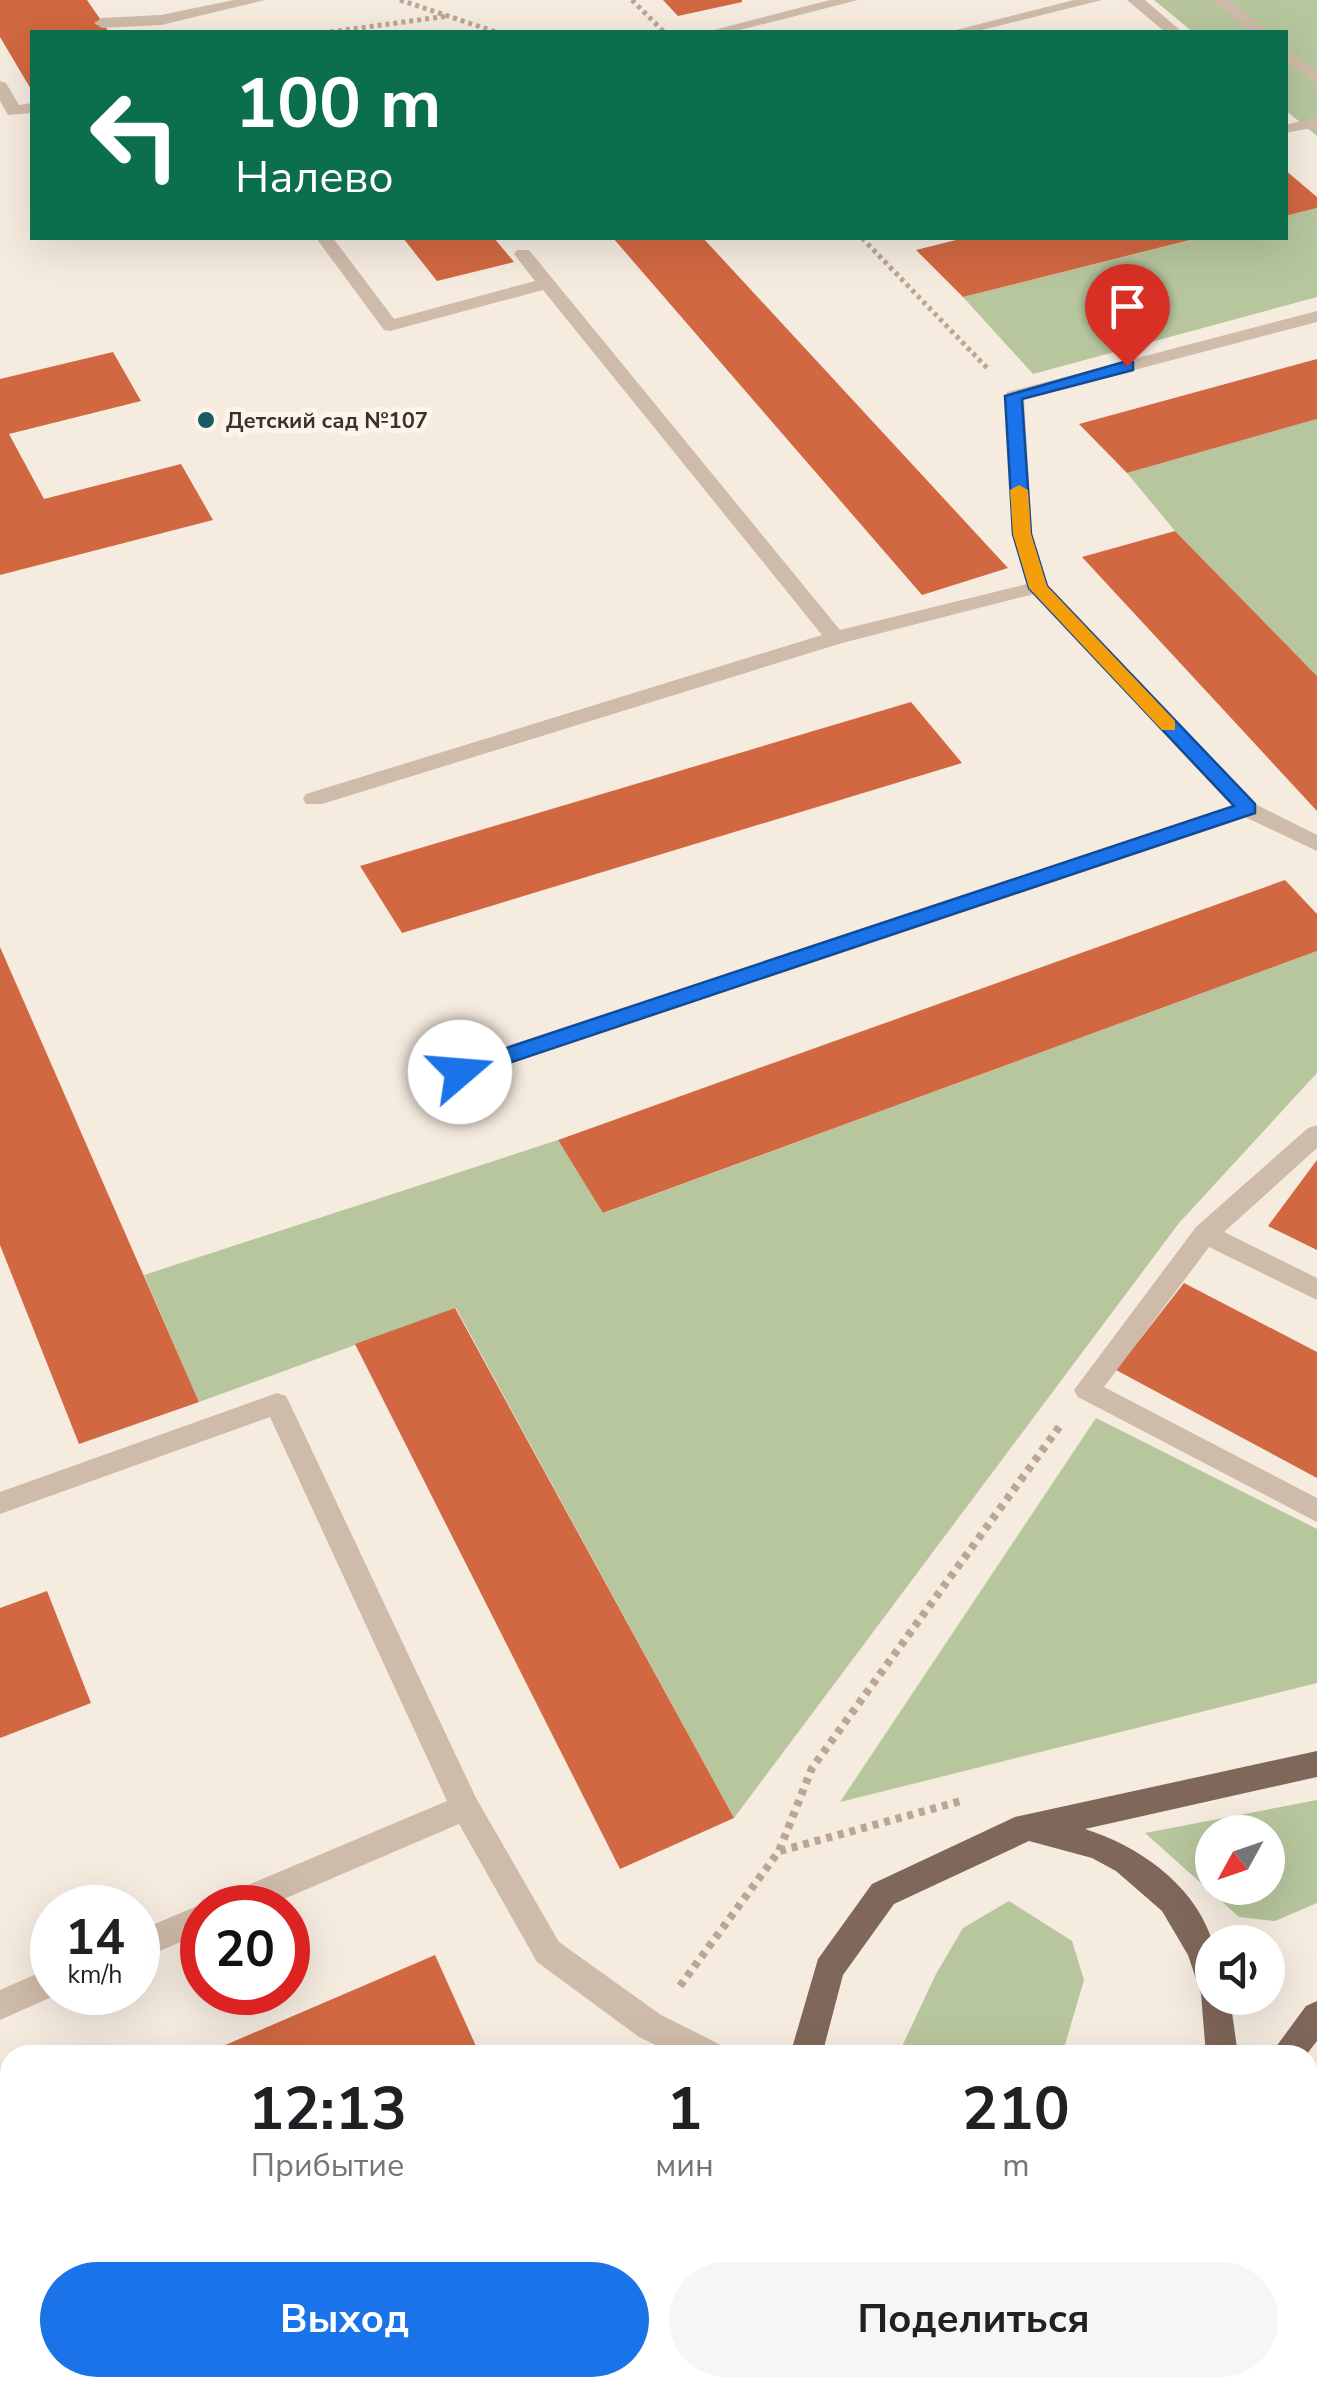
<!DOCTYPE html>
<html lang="ru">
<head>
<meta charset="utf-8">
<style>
  :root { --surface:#fff; --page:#f6f6f6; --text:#202124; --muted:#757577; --accent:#1a73e8 }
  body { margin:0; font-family:"Nunito Sans",sans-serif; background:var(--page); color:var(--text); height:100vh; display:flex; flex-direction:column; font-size:38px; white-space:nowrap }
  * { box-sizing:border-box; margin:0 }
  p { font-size:32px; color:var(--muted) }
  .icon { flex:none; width:55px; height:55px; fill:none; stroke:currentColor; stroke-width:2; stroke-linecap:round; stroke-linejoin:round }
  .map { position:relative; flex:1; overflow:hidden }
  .details { position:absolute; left:0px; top:2045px; width:1318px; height:352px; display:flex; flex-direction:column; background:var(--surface); border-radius:30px 30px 0 0; box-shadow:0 10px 40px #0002 }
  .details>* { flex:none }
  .top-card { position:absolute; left:30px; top:30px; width:1258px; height:210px; border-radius:0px; box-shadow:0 10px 40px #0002; background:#0b6e4f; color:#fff; overflow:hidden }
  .needle { width:65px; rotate:230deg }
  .buttons { position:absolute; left:1195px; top:1815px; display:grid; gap:20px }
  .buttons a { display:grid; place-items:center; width:90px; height:90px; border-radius:50%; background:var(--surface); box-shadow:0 10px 40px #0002; font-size:50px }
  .speed { position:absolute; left:30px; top:1885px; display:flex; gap:20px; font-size:50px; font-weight:700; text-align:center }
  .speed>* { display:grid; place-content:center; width:130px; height:130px; border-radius:50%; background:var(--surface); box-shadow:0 10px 40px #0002; line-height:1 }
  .speed small { font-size:25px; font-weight:400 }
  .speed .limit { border:15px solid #d22; background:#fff; color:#111 }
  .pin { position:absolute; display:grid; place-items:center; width:85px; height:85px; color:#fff; margin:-102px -42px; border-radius:50% 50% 50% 0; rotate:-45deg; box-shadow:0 0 10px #0007 }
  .pin .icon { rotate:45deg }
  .me { position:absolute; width:110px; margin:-55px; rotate:72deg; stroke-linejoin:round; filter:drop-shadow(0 0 8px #0008) }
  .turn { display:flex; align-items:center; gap:35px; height:210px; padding:0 40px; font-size:45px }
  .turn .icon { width:130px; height:130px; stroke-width:2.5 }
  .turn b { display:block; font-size:70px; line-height:85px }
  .eta { display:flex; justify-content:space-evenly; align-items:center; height:170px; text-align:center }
  .eta b { font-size:60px; font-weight:700; line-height:70px }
  .primary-button { display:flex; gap:20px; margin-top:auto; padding:20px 40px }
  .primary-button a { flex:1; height:115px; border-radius:60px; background:var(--accent); color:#fff; font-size:40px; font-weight:700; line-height:115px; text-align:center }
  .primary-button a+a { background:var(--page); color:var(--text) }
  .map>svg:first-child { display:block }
</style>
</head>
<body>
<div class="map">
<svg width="1317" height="2396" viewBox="0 0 1317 2396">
  <rect width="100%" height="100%" fill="#f5ebdf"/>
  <g fill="#b7c69d" fill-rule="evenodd">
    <polygon points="1154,0 1317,0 1317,136 1285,110 1285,32 1193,32"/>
    <polygon points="1317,208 1317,297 1033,374 963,297 1199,238 1285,238 1285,216"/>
    <polygon points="1317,419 1317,676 1175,531 1127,473"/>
    <polygon points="1317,951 1317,1073 1179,1223 734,1818 456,1308 199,1402 144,1275 558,1140 604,1213"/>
    <polygon points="1096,1418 1317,1529 1317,1683 840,1802"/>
    <path d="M 1317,1800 L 1317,1903 L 1275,1921 L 1239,1917 L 1145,1833 ZM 1212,1832 L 1268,1832 L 1268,1888 L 1212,1888 Z"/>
    <polygon points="1009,1901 1072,1941 1084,1980 1062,2055 898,2055 936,1974 963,1928"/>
    <polygon points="10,2294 10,2388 594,2388 589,2396 0,2396 0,2298"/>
  </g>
  <g fill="#d16841">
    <polygon points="0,0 87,0 109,32 32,32 32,91 0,37"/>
    <polygon points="663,0 742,0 742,2 678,16"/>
    <polygon points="1285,170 1317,197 1317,208 1285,216"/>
    <polygon points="403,238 494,238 514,262 437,281"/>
    <polygon points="613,238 703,238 1008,568 922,595"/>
    <polygon points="964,238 1194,238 1194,239 963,297 916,250"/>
    <polygon points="113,352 141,401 9,434 44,499 181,464 213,520 0,575 0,379"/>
    <polygon points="1317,359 1317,419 1127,473 1079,424"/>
    <polygon points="1175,531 1317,676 1317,811 1082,557"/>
    <polygon points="911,702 962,763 402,933 360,866"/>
    <polygon points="1285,880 1317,914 1317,951 603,1213 558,1140"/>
    <polygon points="0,947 199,1402 79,1444 0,1245"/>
    <polygon points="1317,1160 1317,1250 1268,1226"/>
    <polygon points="1184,1283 1317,1352 1317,1478 1116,1370"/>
    <polygon points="455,1308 734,1818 620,1869 355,1344"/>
    <polygon points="47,1591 91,1703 0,1738 0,1608"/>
    <polygon points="435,1955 480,2055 202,2055"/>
    <polygon points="10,2137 10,2279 0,2284 0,2142"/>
  </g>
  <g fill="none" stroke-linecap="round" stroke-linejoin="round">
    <g stroke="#bba593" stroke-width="5" stroke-dasharray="4 4" stroke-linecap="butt">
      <polyline points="400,0 496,32"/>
      <polyline points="632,0 664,32"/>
      <polyline points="330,32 448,16"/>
      <polyline points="862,238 989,370"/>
    </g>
    <g stroke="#bba593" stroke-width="8" stroke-dasharray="6 6" stroke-linecap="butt">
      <polyline points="780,1851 961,1801"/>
      <polyline points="680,1986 779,1851 812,1768 1062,1423"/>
    </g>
    <g fill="#cfbba9" fill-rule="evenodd">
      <polygon points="234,0 265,0 161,25 102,28 94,23 102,18 161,15"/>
      <polygon points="830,0 858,0 732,32 706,32"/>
      <polygon points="1074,0 1102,0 974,32 948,32"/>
      <polygon points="1127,0 1145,0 1182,32 1165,32"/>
      <polygon points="1212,0 1230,0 1268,32 1251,32"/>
      <polygon points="1285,48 1317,71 1317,84 1285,61"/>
      <polygon points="0,81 6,83 19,105 32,103 32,113 8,115 0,101"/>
      <polygon points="1317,117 1317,127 1285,133 1285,125"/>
      <polygon points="316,238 333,238 394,319 535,281 514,254 517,250 529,250 840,630 1027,584 1012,534 1007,392 1317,311 1317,322 1024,399 1032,534 1048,585 1255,804 1317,835 1317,851 1245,817 468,1078 452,1078 448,1072 452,1066 1232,806 1034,594 842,643 322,804 306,804 303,799 306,794 822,635 543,290 390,331 384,330"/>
      <polygon points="1317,1125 1317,1148 1224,1232 1317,1278 1317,1300 1209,1247 1104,1387 1317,1498 1317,1522 1078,1397 1074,1390 1196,1227 1308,1128"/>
      <polygon points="277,1393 286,1396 290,1404 476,1798 559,1942 661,2015 719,2044 724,2055 676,2055 639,2037 537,1962 459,1824 263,1908 213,1908 217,1898 447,1801 270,1417 0,1514 0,1492"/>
      <polygon points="202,1904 212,1908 202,1908 202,1933 138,1960 138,1931"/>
      <polygon points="52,1967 52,1992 63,1992 0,2020 0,1990"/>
    </g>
    <g fill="#7f6759" fill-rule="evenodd">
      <path d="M 1317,1751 L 1317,1777 L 1085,1829 C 1138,1846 1191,1882 1211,1937 C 1216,1951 1212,1980 1212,1998 L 1230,1998 L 1238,2055 L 1206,2055 L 1201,1994 L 1188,1955 L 1162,1911 L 1116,1871 L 1092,1858 L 1029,1841 L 894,1904 L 843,1975 L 822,2055 L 790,2055 L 818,1959 L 872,1884 L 1015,1817 Z"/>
      <polygon points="1317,2001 1317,2041 1306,2055 1270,2055 1306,2006"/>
      <polygon points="1317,2221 1317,2268 1308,2272 1308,2225"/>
      <polygon points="649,2388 686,2388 683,2396 646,2396"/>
      <polygon points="1056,2388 1092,2388 1089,2396 1053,2396"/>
      <polygon points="1217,2388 1253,2388 1250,2396 1214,2396"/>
    </g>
  </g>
  <polygon fill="#1a73e8" stroke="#114b97" stroke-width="2.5" points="1127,361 1133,362 1133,370 1022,399 1031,534 1047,586 1255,804 1255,813 467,1077 452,1077 449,1072 452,1066 1234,806 1029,588 1013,534 1005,396"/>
  <polygon fill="#f59e0b" points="1019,485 1028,490 1031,534 1047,586 1175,721 1175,730 1162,730 1029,588 1013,534 1010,490"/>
  <circle fill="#1a5b62" stroke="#fcf5ec" stroke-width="4" cx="206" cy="420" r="10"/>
  <g text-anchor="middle" stroke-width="10" stroke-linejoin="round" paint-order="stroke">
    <g font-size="22" font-weight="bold" fill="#3c3029" stroke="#fcf5ec" text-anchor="start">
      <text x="226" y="428">Детский сад №107</text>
    </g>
  </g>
</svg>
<div class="buttons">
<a><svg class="needle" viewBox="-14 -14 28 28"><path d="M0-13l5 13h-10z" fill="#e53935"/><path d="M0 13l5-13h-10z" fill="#757577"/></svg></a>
<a><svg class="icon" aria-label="sound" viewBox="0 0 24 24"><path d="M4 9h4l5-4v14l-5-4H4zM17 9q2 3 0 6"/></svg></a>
</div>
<div class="speed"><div>14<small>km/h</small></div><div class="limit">20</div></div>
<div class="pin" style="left:1127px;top:366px;background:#d93025"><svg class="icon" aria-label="arrive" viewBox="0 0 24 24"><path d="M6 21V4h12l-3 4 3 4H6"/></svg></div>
<svg class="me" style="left:460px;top:1072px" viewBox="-20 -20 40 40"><circle r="19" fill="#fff"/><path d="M0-13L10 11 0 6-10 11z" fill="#1a73e8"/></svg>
<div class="top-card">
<div class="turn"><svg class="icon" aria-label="left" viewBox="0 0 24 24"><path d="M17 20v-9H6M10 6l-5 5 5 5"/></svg><div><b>100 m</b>Налево</div></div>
</div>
<section class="details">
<div class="eta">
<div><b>12:13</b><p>Прибытие</p></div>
<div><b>1</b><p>мин</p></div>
<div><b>210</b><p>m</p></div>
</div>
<div class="primary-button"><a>Выход</a><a>Поделиться</a></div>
</section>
</div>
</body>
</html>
